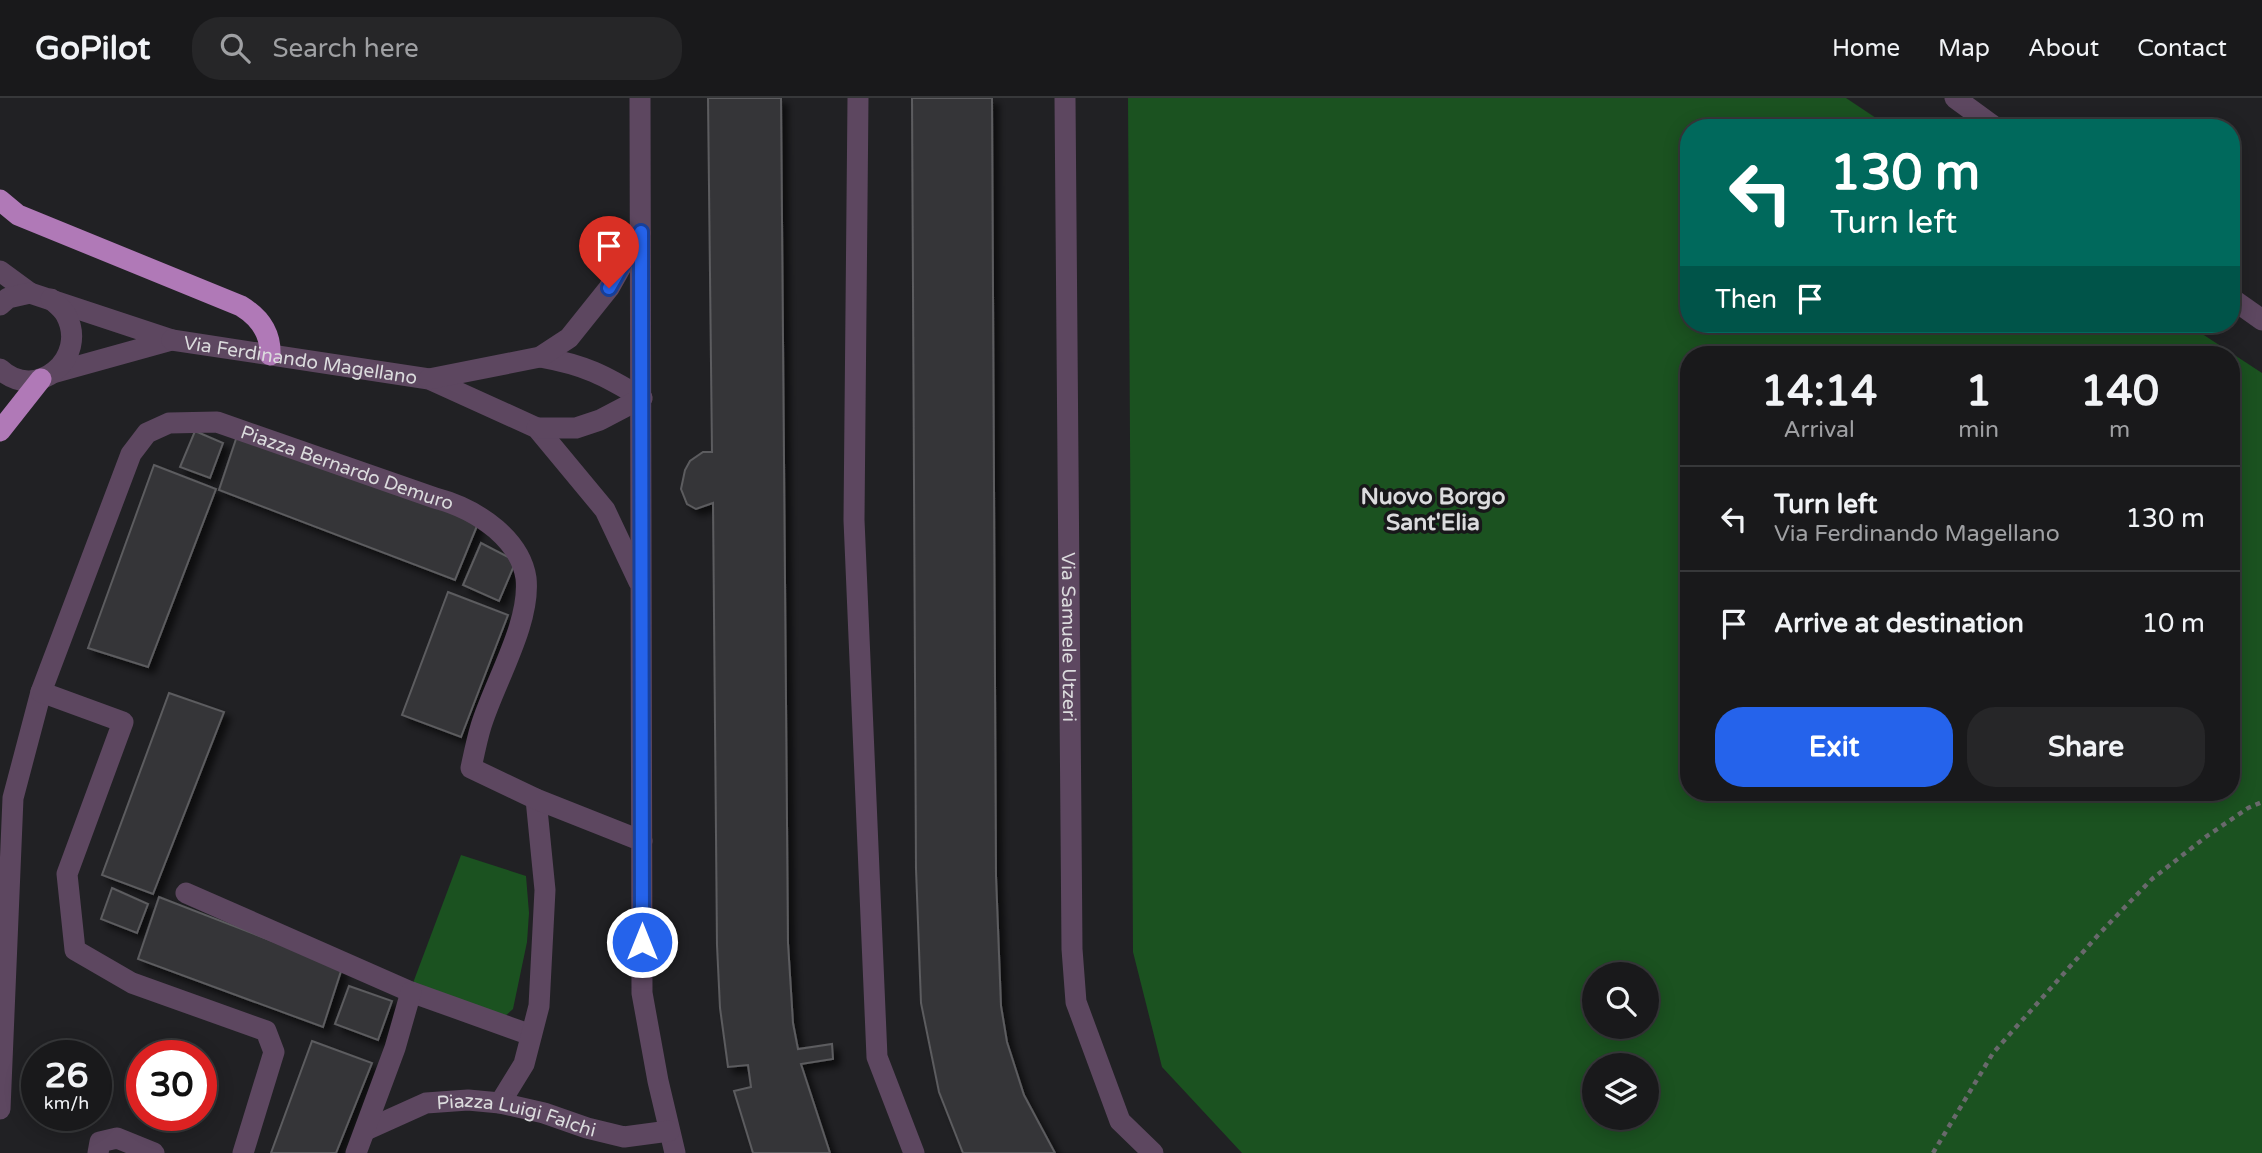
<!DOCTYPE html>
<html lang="en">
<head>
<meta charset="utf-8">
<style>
  :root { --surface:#19191b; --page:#262628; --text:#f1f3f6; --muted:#9fa0a3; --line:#37383a; --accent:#2563eb }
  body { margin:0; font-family:"Varela Round",sans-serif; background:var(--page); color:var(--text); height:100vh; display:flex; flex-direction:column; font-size:26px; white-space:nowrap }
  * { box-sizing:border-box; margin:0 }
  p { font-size:23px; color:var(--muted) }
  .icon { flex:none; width:38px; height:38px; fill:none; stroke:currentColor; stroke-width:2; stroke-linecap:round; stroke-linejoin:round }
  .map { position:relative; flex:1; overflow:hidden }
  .details { position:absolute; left:1680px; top:248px; width:560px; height:455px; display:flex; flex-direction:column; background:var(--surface); border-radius:28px; box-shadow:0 4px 18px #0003,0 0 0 2px var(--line) }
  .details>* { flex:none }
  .banner { position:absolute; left:1680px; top:21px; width:560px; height:214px; border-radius:28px; box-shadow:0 4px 18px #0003,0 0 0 2px var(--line); background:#00695c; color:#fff; overflow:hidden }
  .tools { position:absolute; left:1582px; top:864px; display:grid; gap:14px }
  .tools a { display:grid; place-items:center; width:77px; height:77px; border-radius:50%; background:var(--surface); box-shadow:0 4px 18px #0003,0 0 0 2px var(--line); font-size:35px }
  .speed { position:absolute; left:21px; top:942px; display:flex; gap:14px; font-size:35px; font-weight:700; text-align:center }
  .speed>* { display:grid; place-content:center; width:91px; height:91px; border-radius:50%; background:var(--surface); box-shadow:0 4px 18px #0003,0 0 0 2px var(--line); line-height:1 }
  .speed small { font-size:18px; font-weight:400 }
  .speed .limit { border:10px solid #d22; background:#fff; color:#111 }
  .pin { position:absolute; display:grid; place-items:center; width:60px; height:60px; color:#fff; margin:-72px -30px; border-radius:50% 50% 50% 0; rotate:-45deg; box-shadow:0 0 7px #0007 }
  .pin .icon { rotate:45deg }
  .me { position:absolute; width:77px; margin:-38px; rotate:0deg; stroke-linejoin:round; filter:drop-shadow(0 0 5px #0008) }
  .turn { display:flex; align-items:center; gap:24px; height:147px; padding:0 35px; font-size:32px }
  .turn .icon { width:91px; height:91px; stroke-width:2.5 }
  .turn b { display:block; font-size:49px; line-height:60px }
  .then { display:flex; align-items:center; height:66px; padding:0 35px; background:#0003; gap:14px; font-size:26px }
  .eta { display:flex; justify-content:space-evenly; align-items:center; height:119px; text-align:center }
  .eta b { font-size:42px; font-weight:700; line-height:49px }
  .cta { display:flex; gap:14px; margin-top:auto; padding:14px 35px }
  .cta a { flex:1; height:80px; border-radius:28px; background:var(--accent); color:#fff; font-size:28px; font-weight:700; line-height:80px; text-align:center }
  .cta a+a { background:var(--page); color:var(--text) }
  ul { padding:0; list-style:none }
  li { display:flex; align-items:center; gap:21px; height:105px; padding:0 35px; border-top:2px solid var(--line) }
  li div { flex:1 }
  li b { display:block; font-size:26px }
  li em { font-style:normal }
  header { display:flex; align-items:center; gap:42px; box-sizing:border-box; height:98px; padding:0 35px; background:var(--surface); border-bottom:2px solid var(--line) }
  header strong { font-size:33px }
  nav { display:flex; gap:38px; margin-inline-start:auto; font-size:24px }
  .search { width:490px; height:63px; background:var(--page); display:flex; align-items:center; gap:18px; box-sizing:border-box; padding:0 24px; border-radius:28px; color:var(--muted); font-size:26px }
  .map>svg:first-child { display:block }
</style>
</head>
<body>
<header>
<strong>GoPilot</strong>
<div class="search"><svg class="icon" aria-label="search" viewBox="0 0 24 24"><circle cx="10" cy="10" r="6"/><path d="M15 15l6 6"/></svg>Search here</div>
<nav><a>Home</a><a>Map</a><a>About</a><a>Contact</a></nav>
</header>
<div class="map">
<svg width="2262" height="1055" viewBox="0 0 2262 1055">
  <defs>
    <filter id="shadow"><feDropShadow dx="6" dy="6" stdDeviation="3.5" flood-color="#0009"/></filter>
  </defs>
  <rect width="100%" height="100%" fill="#212124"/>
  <g fill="#1b5220" fill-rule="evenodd">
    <path d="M 1128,0 L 1846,0 L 1891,30 L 1689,30 L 1689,226 L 2187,226 L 2262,275 L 2262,1055 L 1242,1055 L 1162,969 L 1133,854 ZM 1689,257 L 2231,257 L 2231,695 L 1689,695 ZM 1594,877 L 1647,877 L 1647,929 L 1594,929 ZM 1594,968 L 1647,968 L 1647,1020 L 1594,1020 Z"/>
    <polygon points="461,757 526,778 529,815 527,844 513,911 501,922 413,885"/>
  </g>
  <g fill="#363639" stroke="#5c5c5f" stroke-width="2" filter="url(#shadow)">
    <polygon points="708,0 781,0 788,845 793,925 798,951 832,946 833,961 801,966 830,1055 753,1055 734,993 751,989 748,967 728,969 720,910 717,847 713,405 696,411 687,406 681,391 685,372 690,363 703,354 712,354"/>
    <polygon points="912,0 992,0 996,778 1001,908 1007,944 1024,997 1055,1055 963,1055 939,994 921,905 916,771"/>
    <polygon points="195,333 223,345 210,380 180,369"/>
    <polygon points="238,335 479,423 455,482 219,392"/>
    <polygon points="154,367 216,391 148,569 88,550"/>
    <polygon points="481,445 516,463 499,503 463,487"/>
    <polygon points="448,494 508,517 461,639 402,617"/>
    <polygon points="169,595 224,614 153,796 102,777"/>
    <polygon points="112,790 148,806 137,835 101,821"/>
    <polygon points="159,799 342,870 323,929 138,861"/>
    <polygon points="349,888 392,903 378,942 335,926"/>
    <polygon points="312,943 372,965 336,1055 271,1055"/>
  </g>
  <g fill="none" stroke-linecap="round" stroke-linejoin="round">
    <polyline stroke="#69696c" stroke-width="4.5" stroke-dasharray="5 5" stroke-linecap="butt" points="1933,1055 1993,955 2099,836 2152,781 2207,738 2248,710 2262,704"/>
    <g stroke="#5d4760" stroke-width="21">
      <polyline points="640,0 642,895 658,983 675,1055"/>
      <polyline points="858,0 854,422 877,959 914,1055"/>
      <path id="s1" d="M 1065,0 L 1072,851 L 1076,904 L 1120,1023 L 1153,1055"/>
      <polyline points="1955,0 1996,30"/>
      <polyline points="0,173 30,195"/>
      <polyline points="2231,200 2262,222"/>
      <polyline points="0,207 8,200 30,195 172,242 53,275"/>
      <path id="s2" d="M 172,242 L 429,281 L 537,330 L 605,412 L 639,484"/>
      <path d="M 540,259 C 585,267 604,277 642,300"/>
      <path d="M 0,271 C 36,305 89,260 66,217 C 63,211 56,206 51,201"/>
      <polyline points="429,281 540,259 569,240 609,190 640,135"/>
      <polyline points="537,330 576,330 600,322 642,300"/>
      <polyline points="186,795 411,894 531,937"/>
      <polyline points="500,1005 524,966 539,908 545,792 536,701"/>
      <polyline points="0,1011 13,700 41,594"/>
      <path id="s3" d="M 366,1032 L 426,1005 L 468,1002 L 500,1005 L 544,1015 L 587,1030 L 624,1039 L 669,1033"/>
      <polyline points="98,1055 100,1044 117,1040 154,1055"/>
      <path id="s4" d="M 243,1055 L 274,954 L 266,933 L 132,885 L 75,852 L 67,776 L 123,624 L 41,594 L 131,356 L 147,335 L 169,325 L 217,324 L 435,400 C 458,406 477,415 496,431 C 511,444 523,460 526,480 C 531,525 494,585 481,628 C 477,641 474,656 471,670 L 536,701 L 642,743"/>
      <polyline points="356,1055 395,950 411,894"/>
    </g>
    <g stroke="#b079b7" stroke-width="21">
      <path d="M 0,102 L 18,117 L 241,208 C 259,219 271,235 270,257"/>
      <polyline points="0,333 41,281"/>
    </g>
  </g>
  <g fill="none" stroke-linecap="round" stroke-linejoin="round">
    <g stroke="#184099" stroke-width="18">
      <polyline id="route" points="609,190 641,134 642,844"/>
    </g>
    <use href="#route" stroke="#2563eb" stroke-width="12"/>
  </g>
  <g text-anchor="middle" stroke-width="7" stroke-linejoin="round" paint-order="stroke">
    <g font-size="19" fill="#dbdbdd" stroke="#18181a">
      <text dy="7" stroke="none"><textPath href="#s2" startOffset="130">Via Ferdinando Magellano</textPath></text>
      <text dy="7" stroke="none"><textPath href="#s4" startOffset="1153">Piazza Bernardo Demuro</textPath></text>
      <text dy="7" stroke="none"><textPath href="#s1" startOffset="539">Via Samuele Utzeri</textPath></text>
      <text dy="7" stroke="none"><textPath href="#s3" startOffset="158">Piazza Luigi Falchi</textPath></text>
    </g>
    <g font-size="23" font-weight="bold" fill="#dbdbdd" stroke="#18181a">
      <text x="1433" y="406">Nuovo Borgo<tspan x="1433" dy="26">Sant'Elia</tspan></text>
    </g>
  </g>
</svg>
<div class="tools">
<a><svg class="icon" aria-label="search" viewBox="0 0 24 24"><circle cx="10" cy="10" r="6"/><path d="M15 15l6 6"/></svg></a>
<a><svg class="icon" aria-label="layers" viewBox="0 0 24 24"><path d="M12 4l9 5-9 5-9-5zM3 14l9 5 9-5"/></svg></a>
</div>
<div class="speed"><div>26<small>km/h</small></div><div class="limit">30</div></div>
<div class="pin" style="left:609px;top:190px;background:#d93025"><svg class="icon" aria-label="arrive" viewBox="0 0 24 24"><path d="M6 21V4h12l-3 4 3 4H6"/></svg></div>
<svg class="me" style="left:642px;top:844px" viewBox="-20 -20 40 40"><circle r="17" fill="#2563eb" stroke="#fff" stroke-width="3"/><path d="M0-11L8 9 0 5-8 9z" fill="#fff"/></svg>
<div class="banner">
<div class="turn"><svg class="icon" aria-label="left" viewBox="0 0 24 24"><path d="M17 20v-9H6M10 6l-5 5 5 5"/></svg><div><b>130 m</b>Turn left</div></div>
<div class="then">Then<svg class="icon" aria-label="arrive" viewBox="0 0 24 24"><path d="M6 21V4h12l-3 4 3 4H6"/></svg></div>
</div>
<section class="details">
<div class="eta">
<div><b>14:14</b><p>Arrival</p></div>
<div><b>1</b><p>min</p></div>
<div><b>140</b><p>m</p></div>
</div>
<ul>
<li><svg class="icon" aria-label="left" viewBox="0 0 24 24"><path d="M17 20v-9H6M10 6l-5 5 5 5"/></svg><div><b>Turn left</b><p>Via Ferdinando Magellano</p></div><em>130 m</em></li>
<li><svg class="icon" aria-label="arrive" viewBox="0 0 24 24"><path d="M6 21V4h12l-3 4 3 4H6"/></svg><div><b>Arrive at destination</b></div><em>10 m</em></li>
</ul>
<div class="cta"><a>Exit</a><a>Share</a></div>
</section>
</div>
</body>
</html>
